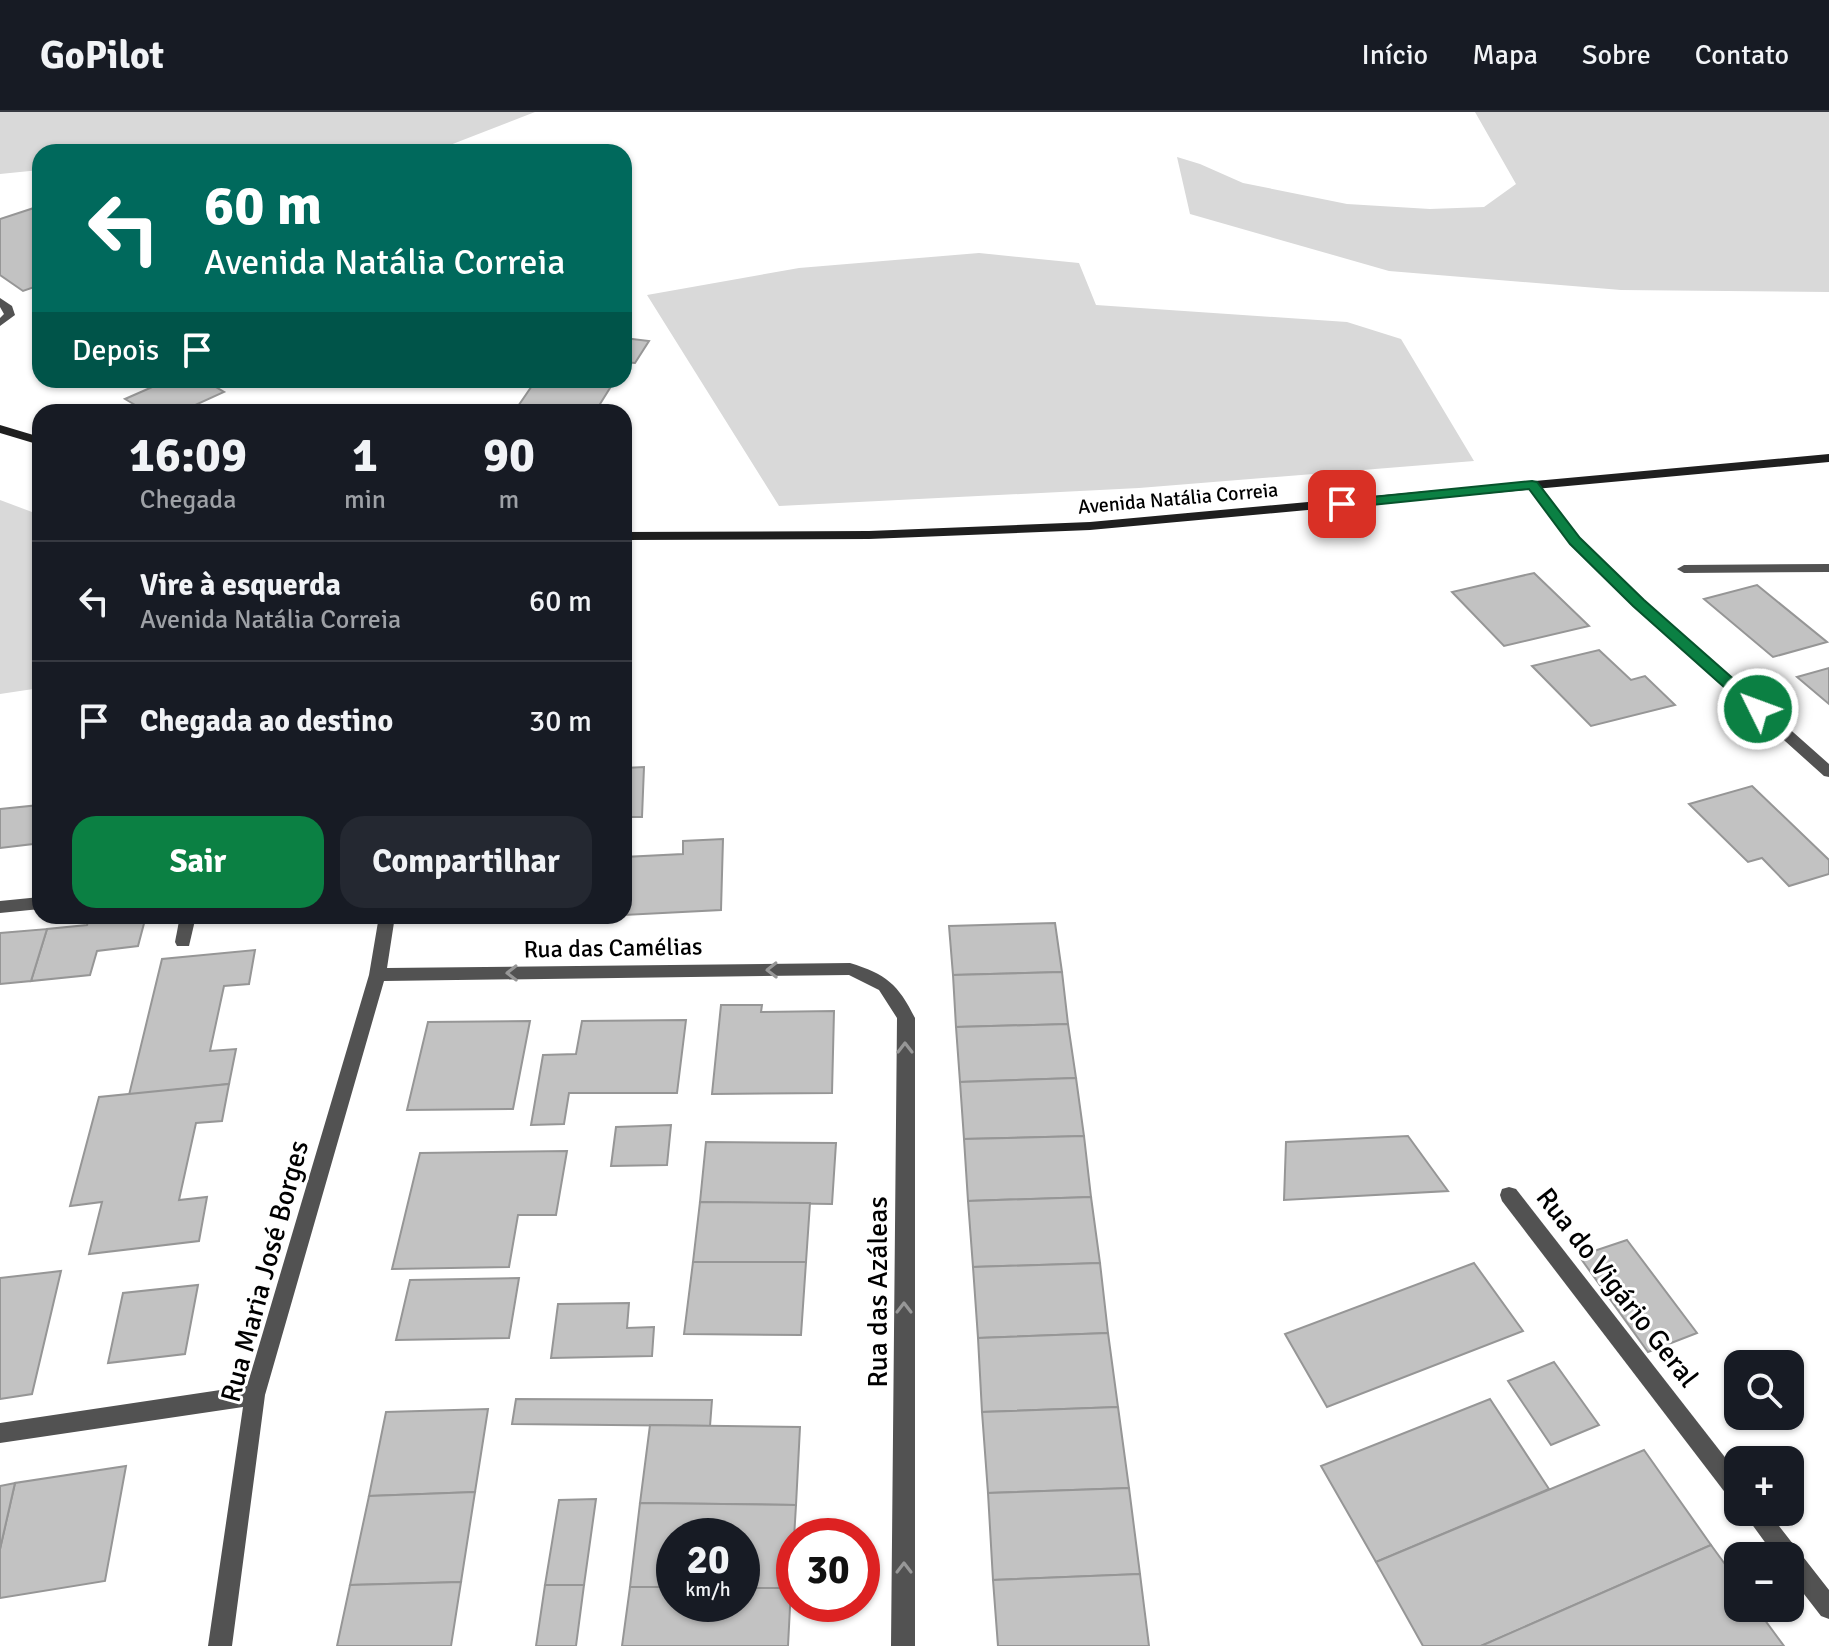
<!DOCTYPE html>
<html lang="pt">
<head>
<meta charset="utf-8">
<style>
  :root { --surface:#171b24; --page:#242831; --text:#f1f3f6; --muted:#9ea1a6; --line:#363941; --accent:#0b8043 }
  body { margin:0; font-family:Signika,sans-serif; background:var(--page); color:var(--text); height:100vh; display:flex; flex-direction:column; font-size:30px; white-space:nowrap }
  * { box-sizing:border-box; margin:0 }
  p { font-size:26px; color:var(--muted) }
  .icon { flex:none; width:44px; height:44px; fill:none; stroke:currentColor; stroke-width:2; stroke-linecap:round; stroke-linejoin:round }
  .map { position:relative; flex:1; overflow:hidden }
  .side { position:absolute; left:32px; top:292px; width:600px; height:520px; display:flex; flex-direction:column; background:var(--surface); border-radius:24px; box-shadow:0 2px 6px #0004 }
  .side>* { flex:none }
  .hud { position:absolute; left:32px; top:32px; width:600px; height:244px; border-radius:24px; box-shadow:0 2px 6px #0004; background:#00695c; color:#fff; overflow:hidden }
  .fabs { position:absolute; left:1724px; top:1238px; display:grid; gap:16px }
  .fabs a { display:grid; place-items:center; width:80px; height:80px; border-radius:16px; background:var(--surface); box-shadow:0 2px 6px #0004; font-size:40px }
  .speed { position:absolute; left:656px; top:1406px; display:flex; gap:16px; font-size:40px; font-weight:700; text-align:center }
  .speed>* { display:grid; place-content:center; width:104px; height:104px; border-radius:50%; background:var(--surface); box-shadow:0 2px 6px #0004; line-height:1 }
  .speed small { font-size:20px; font-weight:400 }
  .speed .limit { border:12px solid #d22; background:#fff; color:#111 }
  .pin { position:absolute; display:grid; place-items:center; width:68px; height:68px; color:#fff; margin:-34px; border-radius:16px; box-shadow:0 4px 12px #0006 }
  .me { position:absolute; width:88px; margin:-44px; rotate:312deg; stroke-linejoin:round; filter:drop-shadow(0 0 6px #0008) }
  .turn { display:flex; align-items:center; gap:28px; height:168px; padding:0 40px; font-size:36px }
  .turn .icon { width:104px; height:104px; stroke-width:2.5 }
  .turn b { display:block; font-size:56px; line-height:68px }
  .then { display:flex; align-items:center; height:76px; padding:0 40px; background:#0003; gap:16px; font-size:30px }
  .eta { display:flex; justify-content:space-evenly; align-items:center; height:136px; text-align:center }
  .eta b { font-size:48px; font-weight:700; line-height:56px }
  .action { display:flex; gap:16px; margin-top:auto; padding:16px 40px }
  .action a { flex:1; height:92px; border-radius:24px; background:var(--accent); color:#fff; font-size:32px; font-weight:700; line-height:92px; text-align:center }
  .action a+a { background:var(--page); color:var(--text) }
  ul { padding:0; list-style:none }
  li { display:flex; align-items:center; gap:24px; height:120px; padding:0 40px; border-top:2px solid var(--line) }
  li div { flex:1 }
  li b { display:block; font-size:30px }
  li em { font-style:normal }
  header { display:flex; align-items:center; gap:48px; box-sizing:border-box; height:112px; padding:0 40px; background:var(--surface); border-bottom:2px solid var(--line) }
  header strong { font-size:38px }
  nav { display:flex; gap:44px; margin-inline-start:auto; font-size:28px }
  .map>svg:first-child { display:block }
</style>
</head>
<body>
<header>
<strong>GoPilot</strong>
<nav><a>Início</a><a>Mapa</a><a>Sobre</a><a>Contato</a></nav>
</header>
<div class="map">
<svg width="1829" height="1534" viewBox="0 0 1829 1534">
  <rect width="100%" height="100%" fill="#fff"/>
  <g fill="#d9d9d9">
    <polygon points="0,0 535,0 432,40 40,40 40,58 0,62"/>
    <polygon points="1475,0 1829,0 1829,180 1621,178 1389,159 1190,102 1177,45 1200,52 1243,71 1347,92 1430,97 1484,95 1516,72"/>
    <polygon points="979,141 1079,151 1096,193 1347,210 1401,227 1474,349 1139,376 779,394 647,183 799,156"/>
    <polygon points="0,388 40,403 40,576 0,582"/>
  </g>
  <g fill="#c2c2c2" stroke="#969696" stroke-width="2">
    <polygon points="40,94 40,173 23,179 0,163 0,107"/>
    <polygon points="624,226 649,229 635,251 624,250"/>
    <polygon points="168,268 204,268 224,280 180,300 147,300 125,287"/>
    <polygon points="536,268 615,268 595,300 514,300"/>
    <polygon points="1534,461 1589,514 1504,534 1452,480"/>
    <polygon points="1757,473 1827,530 1773,545 1704,487"/>
    <polygon points="1599,538 1631,568 1645,564 1675,593 1591,614 1532,554"/>
    <polygon points="1829,556 1829,592 1797,565"/>
    <polygon points="644,655 642,705 624,705 624,656"/>
    <polygon points="1752,674 1829,748 1829,762 1789,774 1762,746 1748,750 1689,692"/>
    <polygon points="40,693 33,732 0,736 0,697"/>
    <polygon points="723,727 721,798 624,803 624,745 683,742 683,729"/>
    <polygon points="90,804 146,804 138,834 97,839 90,863 31,869 47,817 87,813"/>
    <polygon points="455,804 528,804 454,809"/>
    <polygon points="1055,811 1062,860 953,863 949,814"/>
    <polygon points="47,817 31,869 0,872 0,821"/>
    <polygon points="255,838 249,872 224,874 210,939 236,937 229,972 129,983 162,847"/>
    <polygon points="1062,860 1068,912 956,915 953,863"/>
    <polygon points="721,893 762,893 761,900 834,899 832,981 712,982"/>
    <polygon points="686,908 677,981 569,981 564,1012 531,1013 543,943 576,942 582,909"/>
    <polygon points="530,909 513,997 407,998 428,910"/>
    <polygon points="1068,912 1076,966 960,970 956,915"/>
    <polygon points="1076,966 1084,1024 964,1027 960,970"/>
    <polygon points="229,972 222,1009 196,1011 179,1088 207,1085 199,1129 89,1142 102,1090 70,1094 99,985"/>
    <polygon points="671,1013 667,1053 611,1054 616,1015"/>
    <polygon points="1084,1024 1091,1085 968,1089 964,1027"/>
    <polygon points="1408,1024 1448,1079 1284,1088 1286,1030"/>
    <polygon points="706,1030 836,1031 832,1092 700,1090"/>
    <polygon points="567,1039 556,1103 518,1103 509,1155 392,1157 420,1041"/>
    <polygon points="1091,1085 1100,1151 973,1155 968,1089"/>
    <polygon points="700,1090 810,1091 806,1150 693,1150"/>
    <polygon points="1627,1128 1697,1221 1648,1240 1579,1144"/>
    <polygon points="693,1150 806,1150 801,1223 684,1222"/>
    <polygon points="1100,1151 1108,1221 978,1226 973,1155"/>
    <polygon points="1474,1151 1523,1219 1327,1295 1285,1222"/>
    <polygon points="61,1159 32,1282 0,1287 0,1166"/>
    <polygon points="519,1166 509,1226 396,1228 410,1168"/>
    <polygon points="198,1173 185,1242 108,1251 123,1181"/>
    <polygon points="629,1191 627,1216 654,1215 652,1244 551,1246 558,1192"/>
    <polygon points="1108,1221 1118,1295 982,1300 978,1226"/>
    <polygon points="1554,1250 1599,1313 1551,1333 1508,1269"/>
    <polygon points="516,1287 712,1288 710,1314 512,1312"/>
    <polygon points="1490,1287 1549,1377 1376,1450 1321,1354"/>
    <polygon points="1118,1295 1129,1376 988,1381 982,1300"/>
    <polygon points="488,1297 475,1380 369,1384 386,1300"/>
    <polygon points="650,1313 800,1315 796,1393 640,1391"/>
    <polygon points="1644,1338 1711,1433 1481,1534 1423,1534 1376,1450"/>
    <polygon points="126,1354 105,1469 0,1486 0,1437 15,1371"/>
    <polygon points="15,1371 0,1437 0,1374"/>
    <polygon points="1129,1376 1140,1462 993,1468 988,1381"/>
    <polygon points="475,1380 461,1470 350,1473 369,1384"/>
    <polygon points="596,1387 584,1473 545,1473 559,1388"/>
    <polygon points="640,1391 796,1393 791,1476 742,1476 742,1424 674,1424 674,1475 630,1475"/>
    <polygon points="1711,1433 1738,1470 1738,1496 1756,1496 1784,1534 1481,1534"/>
    <polygon points="1140,1462 1149,1534 998,1534 993,1468"/>
    <polygon points="461,1470 451,1534 337,1534 350,1473"/>
    <polygon points="545,1473 584,1473 576,1534 536,1534"/>
    <polygon points="630,1475 674,1475 674,1492 742,1492 742,1476 791,1476 788,1534 622,1534"/>
  </g>
  <g fill="none" stroke-linecap="round" stroke-linejoin="round">
    <polygon fill="#525252" fill-rule="evenodd" points="0,186 12,194 15,203 0,214 0,206 4,202 0,195"/>
    <g fill="#525252" fill-rule="evenodd">
      <polygon points="1532,369 1536,370 1580,426 1644,488 1829,652 1829,665 1824,664 1634,494 1570,432 1526,373"/>
      <polygon points="1829,452 1829,460 1684,461 1677,457 1684,453"/>
      <polygon points="40,785 40,797 0,801 0,789"/>
      <polygon points="180,804 196,804 189,834 177,834 175,830"/>
      <path d="M 379,804 L 395,804 L 387,856 L 850,851 C 886,862 898,872 915,906 L 915,1534 L 891,1534 L 897,906 L 879,878 L 849,863 L 384,869 L 265,1283 L 232,1534 L 208,1534 L 243,1295 L 0,1331 L 0,1311 L 247,1274 L 369,863 Z"/>
      <polygon points="1509,1075 1516,1077 1738,1362 1738,1390 1730,1387 1502,1089 1500,1083 1502,1077"/>
      <polygon points="1743,1400 1768,1400 1829,1478 1829,1507 1821,1504 1790,1464 1790,1444 1775,1444"/>
    </g>
    <g fill="#1f1f1f" fill-rule="evenodd">
      <polygon points="0,313 40,325 40,333 0,321"/>
      <polygon points="1829,342 1829,350 1090,418 869,427 624,428 624,420 869,419 1090,410"/>
    </g>
  </g>
  <defs><path id="oneway-chevron" d="M-2-3.5L2.5 0L-2 3.5" fill="none" stroke-width="1.6" stroke-linecap="round" stroke-linejoin="round" transform="scale(2)"/></defs>
  <g stroke="#979797">
    <use href="#oneway-chevron" transform="translate(772 858) rotate(179)"/>
    <use href="#oneway-chevron" transform="translate(512 861) rotate(179)"/>
    <use href="#oneway-chevron" transform="translate(905 936) rotate(-90)"/>
    <use href="#oneway-chevron" transform="translate(904 1196) rotate(-90)"/>
    <use href="#oneway-chevron" transform="translate(904 1456) rotate(-90)"/>
  </g>
  <polygon fill="#0b8043" stroke="#07532c" stroke-width="2" points="1532,369 1537,370 1580,426 1644,488 1763,593 1763,600 1752,600 1633,494 1570,432 1529,377 1342,396 1335,392 1342,388"/>
  <g text-anchor="middle" stroke-width="6" stroke-linejoin="round" paint-order="stroke">
    <g font-size="20" fill="#000" stroke="#fff">
      <text transform="translate(1178 386) rotate(-5)" y="7">Avenida Natália Correia</text>
    </g>
    <g font-size="24" fill="#000" stroke="#fff">
      <text transform="translate(613 836) rotate(-1)" y="8">Rua das Camélias</text>
    </g>
    <g font-size="28" fill="#000" stroke="#fff">
      <text transform="translate(264 1159) rotate(-75)" y="10">Rua Maria José Borges</text>
      <text transform="translate(1618 1175) rotate(52)" y="10">Rua do Vigário Geral</text>
      <text transform="translate(877 1180) rotate(-90)" y="10">Rua das Azáleas</text>
    </g>
  </g>
</svg>
<div class="fabs">
<a><svg class="icon" aria-label="search" viewBox="0 0 24 24"><circle cx="10" cy="10" r="6"/><path d="M15 15l6 6"/></svg></a>
<a>+</a>
<a>−</a>
</div>
<div class="speed"><div>20<small>km/h</small></div><div class="limit">30</div></div>
<div class="pin" style="left:1342px;top:392px;background:#d93025"><svg class="icon" aria-label="arrive" viewBox="0 0 24 24"><path d="M6 21V4h12l-3 4 3 4H6"/></svg></div>
<svg class="me" style="left:1758px;top:597px" viewBox="-20 -20 40 40"><circle r="17" fill="#0b8043" stroke="#fff" stroke-width="3"/><path d="M0-11L8 9 0 5-8 9z" fill="#fff"/></svg>
<div class="hud">
<div class="turn"><svg class="icon" aria-label="left" viewBox="0 0 24 24"><path d="M17 20v-9H6M10 6l-5 5 5 5"/></svg><div><b>60 m</b>Avenida Natália Correia</div></div>
<div class="then">Depois<svg class="icon" aria-label="arrive" viewBox="0 0 24 24"><path d="M6 21V4h12l-3 4 3 4H6"/></svg></div>
</div>
<section class="side">
<div class="eta">
<div><b>16:09</b><p>Chegada</p></div>
<div><b>1</b><p>min</p></div>
<div><b>90</b><p>m</p></div>
</div>
<ul>
<li><svg class="icon" aria-label="left" viewBox="0 0 24 24"><path d="M17 20v-9H6M10 6l-5 5 5 5"/></svg><div><b>Vire à esquerda</b><p>Avenida Natália Correia</p></div><em>60 m</em></li>
<li><svg class="icon" aria-label="arrive" viewBox="0 0 24 24"><path d="M6 21V4h12l-3 4 3 4H6"/></svg><div><b>Chegada ao destino</b></div><em>30 m</em></li>
</ul>
<div class="action"><a>Sair</a><a>Compartilhar</a></div>
</section>
</div>
</body>
</html>
